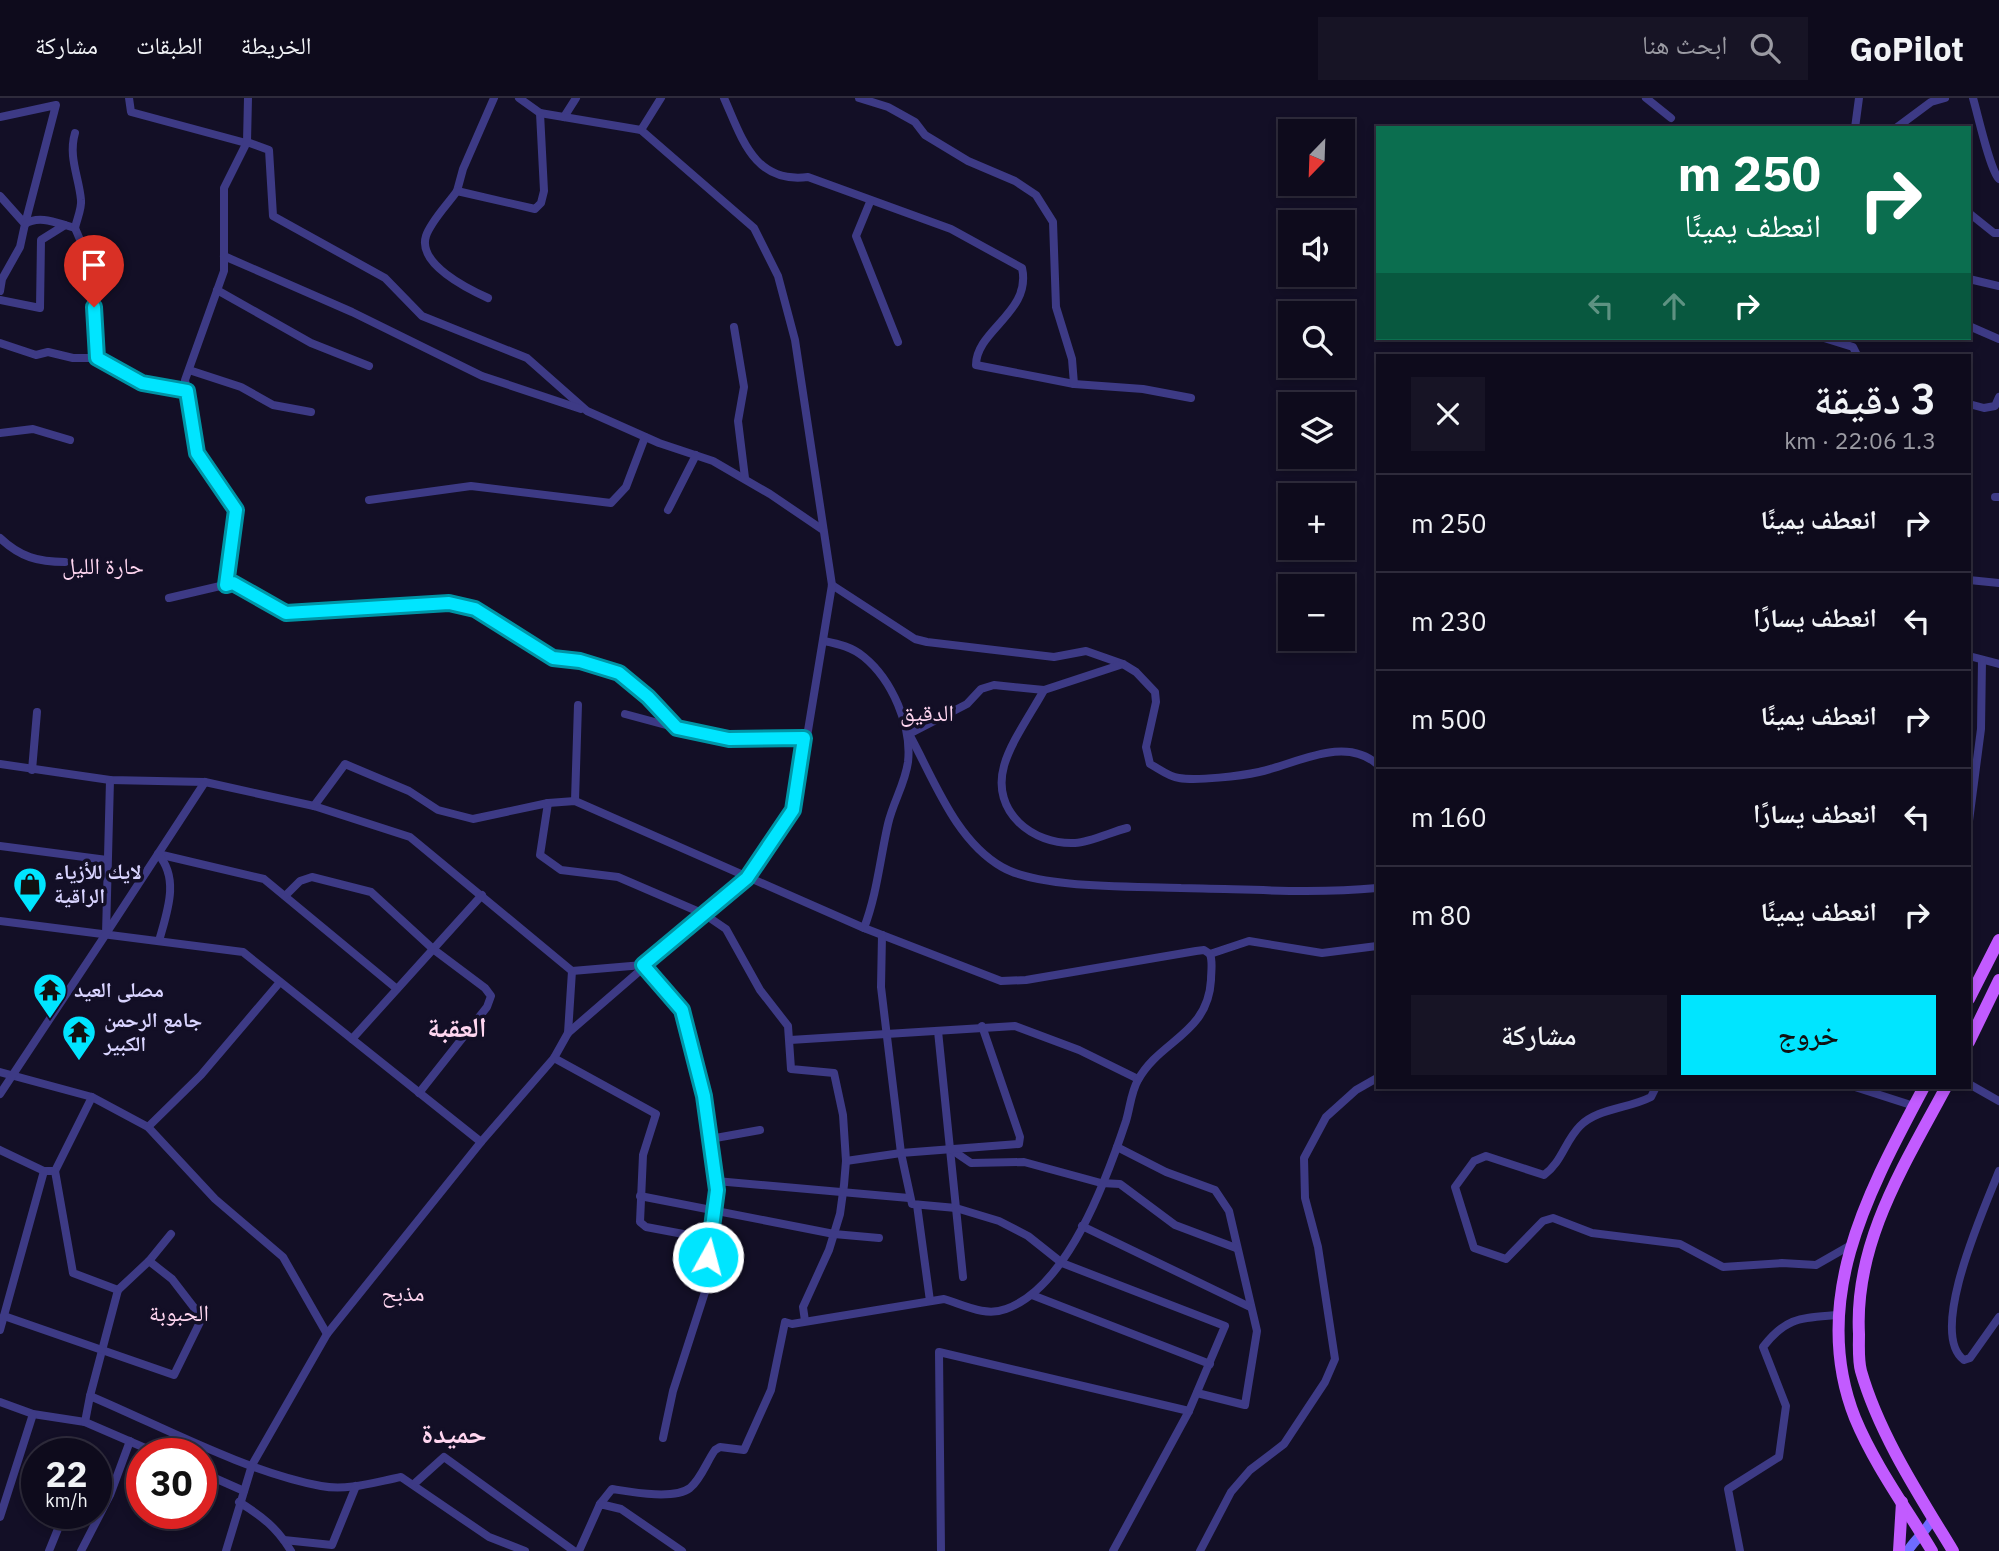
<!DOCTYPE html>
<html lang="ar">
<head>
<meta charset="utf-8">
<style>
  :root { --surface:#0e0b1c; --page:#171425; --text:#f1f3f6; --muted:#9b9ba3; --line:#2e2b3b; --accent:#00e5ff }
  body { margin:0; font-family:"IBM Plex Sans","Noto Naskh Arabic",sans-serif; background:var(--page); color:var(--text); direction:rtl; height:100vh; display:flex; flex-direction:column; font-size:26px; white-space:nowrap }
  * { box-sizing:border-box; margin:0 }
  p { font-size:23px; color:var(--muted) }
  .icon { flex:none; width:38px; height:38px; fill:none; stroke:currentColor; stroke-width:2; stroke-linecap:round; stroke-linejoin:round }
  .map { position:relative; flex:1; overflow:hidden; direction:ltr }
  .drawer { position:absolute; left:1376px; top:256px; width:595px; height:735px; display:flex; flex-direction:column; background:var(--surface); border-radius:0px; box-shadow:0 4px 10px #0003,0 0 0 2px var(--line); direction:rtl }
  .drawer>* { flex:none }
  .hud { position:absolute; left:1376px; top:28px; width:595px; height:214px; border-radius:0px; box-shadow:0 4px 10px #0003,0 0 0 2px var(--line); direction:rtl; background:#0b6e4f; color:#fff; overflow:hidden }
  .needle { width:46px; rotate:203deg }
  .fabs { position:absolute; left:1278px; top:21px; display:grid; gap:14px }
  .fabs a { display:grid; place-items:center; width:77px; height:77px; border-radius:0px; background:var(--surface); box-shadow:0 4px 10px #0003,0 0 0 2px var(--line); font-size:35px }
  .speed { position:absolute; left:21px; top:1340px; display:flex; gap:14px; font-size:35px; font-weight:700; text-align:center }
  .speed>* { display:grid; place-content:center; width:91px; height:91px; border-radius:50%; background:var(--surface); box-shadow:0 4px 10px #0003,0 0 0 2px var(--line); line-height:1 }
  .speed small { font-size:18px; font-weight:400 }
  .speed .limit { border:10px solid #d22; background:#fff; color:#111 }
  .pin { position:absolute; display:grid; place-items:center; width:60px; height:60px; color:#fff; margin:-72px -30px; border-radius:50% 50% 50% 0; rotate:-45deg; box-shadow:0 0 7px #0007 }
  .pin .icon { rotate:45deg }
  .me { position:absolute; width:77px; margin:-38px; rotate:7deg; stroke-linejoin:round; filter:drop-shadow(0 0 5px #0008) }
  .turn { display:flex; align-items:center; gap:24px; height:147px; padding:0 35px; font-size:32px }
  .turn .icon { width:91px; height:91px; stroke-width:2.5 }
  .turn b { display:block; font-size:49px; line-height:60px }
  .lanes { display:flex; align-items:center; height:66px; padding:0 35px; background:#0003; justify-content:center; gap:35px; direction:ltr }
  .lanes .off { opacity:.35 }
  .round { display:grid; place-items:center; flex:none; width:74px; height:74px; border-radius:0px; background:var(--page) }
  .head { display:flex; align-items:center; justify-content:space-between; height:119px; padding:0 35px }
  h1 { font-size:42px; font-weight:600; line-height:52px }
  .button { display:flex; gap:14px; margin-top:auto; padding:14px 35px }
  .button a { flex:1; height:80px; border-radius:0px; background:var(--accent); color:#111; font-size:28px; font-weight:600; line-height:80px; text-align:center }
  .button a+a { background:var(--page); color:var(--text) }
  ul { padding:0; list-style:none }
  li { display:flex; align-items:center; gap:21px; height:98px; padding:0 35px; border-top:2px solid var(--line) }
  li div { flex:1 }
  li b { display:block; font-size:26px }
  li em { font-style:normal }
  header { display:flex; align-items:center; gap:42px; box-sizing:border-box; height:98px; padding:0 35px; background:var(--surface); border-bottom:2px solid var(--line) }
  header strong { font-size:33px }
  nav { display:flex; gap:38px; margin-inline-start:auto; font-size:24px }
  .search { width:490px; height:63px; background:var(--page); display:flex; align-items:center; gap:18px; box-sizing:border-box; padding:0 24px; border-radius:0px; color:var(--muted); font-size:26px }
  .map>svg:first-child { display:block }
</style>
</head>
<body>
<header>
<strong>GoPilot</strong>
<div class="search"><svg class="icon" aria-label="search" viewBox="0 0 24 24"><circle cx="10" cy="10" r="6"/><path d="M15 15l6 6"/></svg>ابحث هنا</div>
<nav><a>الخريطة</a><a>الطبقات</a><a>مشاركة</a></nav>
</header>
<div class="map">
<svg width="1999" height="1453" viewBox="0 0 1999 1453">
  <rect width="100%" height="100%" fill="#130f26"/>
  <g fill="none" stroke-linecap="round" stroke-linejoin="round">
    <g stroke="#3d3a85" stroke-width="8">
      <polyline points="129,0 131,14 246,45"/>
      <path d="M 724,0 C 742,40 754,86 808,79 L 951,131 L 1022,170 C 1032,214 976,232 976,267 L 1074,286 L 1143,291 L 1191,300"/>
      <polyline points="859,0 888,9 915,24 925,37 968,63 1015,83 1036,97 1053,124 1056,209 1072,261 1074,286"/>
      <polyline points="1646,0 1671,20"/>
      <path d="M 1973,0 C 1978,17 1990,72 1999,81"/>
      <polyline points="0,19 56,7 25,126"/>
      <polyline points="564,19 576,0"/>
      <polyline points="1855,30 1859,0"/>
      <polyline points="1896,30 1931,4 1945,0"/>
      <polyline points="641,32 661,0"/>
      <polyline points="247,44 269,52 273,118 385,180 422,218 527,260 587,313 659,345 713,363 770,396 823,432"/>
      <polyline points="457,93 463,71 494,0"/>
      <polyline points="0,98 25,126 20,149 2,181 0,193"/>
      <polyline points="870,104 856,138 898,244"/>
      <polyline points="1969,115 1994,135 1999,135"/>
      <polyline points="65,127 75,130 90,165 97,260"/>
      <path d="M 75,130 C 77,121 82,110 81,102 C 79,79 68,59 75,35"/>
      <polyline points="224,158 352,214 482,278 581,311"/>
      <polyline points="1969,181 1999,188"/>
      <polyline points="217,192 311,245 369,268"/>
      <path d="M 488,200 C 468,191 417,166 426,138 C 431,123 448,106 457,93 L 535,111 L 541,105 L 544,93 L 540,15"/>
      <path d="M 0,202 L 40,210 L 41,142 L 65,127 C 52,123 37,118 25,126"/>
      <polyline points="1969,228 1999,241"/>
      <polyline points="734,229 744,289 738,323 745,380"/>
      <polyline points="1824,240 1853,249 1857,257"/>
      <polyline points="0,245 36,257 48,254 73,260 97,260 142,285 187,293"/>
      <polyline points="189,272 241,289 273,307 311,314"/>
      <polyline points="1969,306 1984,310 1995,308 1999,299"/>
      <polyline points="0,335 33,331 70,342"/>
      <polyline points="1995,399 1999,399"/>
      <polyline points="369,402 471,388 611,405 626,389 645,339"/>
      <polyline points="668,412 696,357"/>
      <path d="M 0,440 C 20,459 38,464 65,464"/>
      <polyline points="1969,482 1999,485"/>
      <polyline points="226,487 236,412 197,355 185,282 224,173 224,90 247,44 248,0"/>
      <path d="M 832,487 L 915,541 L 927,544 L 1054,559 L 1086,553 L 1123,566 L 1136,574 L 1155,594 L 1156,604 L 1146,649 L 1150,666 C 1158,670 1169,679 1179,680 C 1197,683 1241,678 1259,674 C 1296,666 1344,637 1377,666"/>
      <polyline points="169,500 233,485 286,515 449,505 475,511 553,560 580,563 619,575 648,599 677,630 729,641 804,640"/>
      <path d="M 824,543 C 839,546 852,549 864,559 C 892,582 912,628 908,664 C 905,686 893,704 888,726 C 880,761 877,796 864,830"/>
      <polyline points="1969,558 1999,566"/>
      <polyline points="1044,592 1123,566"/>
      <polyline points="625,616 677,630"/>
      <polyline points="0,666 110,682 205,684 314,708 410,739 572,873"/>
      <polyline points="32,672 37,614"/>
      <polyline points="575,703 578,607"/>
      <polyline points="548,705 540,757 561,772 618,779 704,816 726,831 760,892 788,928 791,971 834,975 843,1017 846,1063 844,1087 840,1116 829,1152 803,1209 805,1223"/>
      <polyline points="314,708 345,666 409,693 438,712 473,721 548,705 575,703 864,830 1001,883 1026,882 1196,853 1204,852 1210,856 1249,843 1322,855 1377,848"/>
      <polyline points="1969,723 1981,631 1982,562"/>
      <path d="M 1127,730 C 1111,734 1091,744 1075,745 C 1033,747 991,714 1004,668 C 1010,645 1032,614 1044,592 L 994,587 L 981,591 L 967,606 L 909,636 C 934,681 955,742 1002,769 C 1040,791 1135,788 1181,790 C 1246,791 1312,796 1377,790"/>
      <polyline points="0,748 107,762"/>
      <polyline points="158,756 264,781 397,891"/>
      <path d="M 158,756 C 180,781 167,814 159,843"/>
      <polyline points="285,798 300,783 312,779 371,794 433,851 485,890 491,898 487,909 419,995"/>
      <polyline points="0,823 243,854 481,1044"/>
      <polyline points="107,834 205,684"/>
      <polyline points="882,837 881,889 901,1055 912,1106 956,1110 999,1123 1028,1138 1062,1165 1225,1228 1189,1313 1113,1453"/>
      <polyline points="938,933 963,1179"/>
      <polyline points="568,935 572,873 643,867 682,912 704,997 717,1092 705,1194 673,1293 663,1340"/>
      <polyline points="352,941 482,797"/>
      <polyline points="790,942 1015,928 1079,952 1138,981"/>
      <polyline points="554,960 656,1016 643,1057 640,1124 646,1129 710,1141"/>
      <polyline points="0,974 92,999 148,1029 215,1101 283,1159 327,1236"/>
      <polyline points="1969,986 1999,1003"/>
      <path d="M 1656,989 L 1651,999 C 1628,1011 1598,1010 1580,1028 C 1565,1043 1562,1064 1544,1077 L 1486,1058 L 1474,1063 L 1455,1089 L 1474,1150 L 1506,1161 L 1543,1123 L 1553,1120 L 1592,1135 L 1680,1146 L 1723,1169 L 1782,1165 L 1816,1167 L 1851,1147"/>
      <polyline points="1855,989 1914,1008"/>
      <polyline points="0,996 106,836 110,682"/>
      <polyline points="148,1029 201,977 280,884"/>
      <polyline points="710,1041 760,1032"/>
      <polyline points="1117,1049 1166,1074 1215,1092 1229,1113 1257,1233 1245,1307 1197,1295"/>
      <polyline points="949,1050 971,1065 1024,1064 1101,1085 1120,1086 1175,1127 1236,1150"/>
      <polyline points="0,1052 44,1073 55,1073 92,999"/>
      <polyline points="846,1063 901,1055 1019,1046 1020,1039 982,928"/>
      <polyline points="55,1073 73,1175 118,1192 90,1298"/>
      <path d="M 1999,1073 C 1985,1109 1927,1235 1964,1262 L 1970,1260 L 1999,1219"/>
      <polyline points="716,1083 909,1100"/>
      <polyline points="640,1098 834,1136 879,1140"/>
      <polyline points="917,1107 930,1203"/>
      <polyline points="1082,1128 1250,1209"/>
      <polyline points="118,1192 149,1163 171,1136"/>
      <polyline points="1032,1197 1210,1266"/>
      <polyline points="4,1218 174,1277 202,1220 172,1181 149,1163"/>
      <polyline points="0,1232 44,1073"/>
      <polyline points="0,1304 33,1316 85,1324 159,1356"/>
      <path d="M 85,1324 L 90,1298 C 161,1328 246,1374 321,1388 C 348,1393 375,1384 401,1379 L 489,1439 L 525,1453"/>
      <polyline points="201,1374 244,1393"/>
      <polyline points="414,1386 444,1359 574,1453"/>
      <path d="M 239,1404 C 262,1418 277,1430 291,1453"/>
      <path d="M 600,1406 L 612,1391 C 631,1394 674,1402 690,1390 C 701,1381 707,1363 715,1352 L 720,1349 L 744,1352 L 771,1292 L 785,1224 L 792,1226 L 944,1201 C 964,1207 985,1219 1006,1211 C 1068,1189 1107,1080 1126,1023 C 1130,1010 1131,994 1138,982 C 1160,942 1208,936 1211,882 C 1211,873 1213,864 1210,856"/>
      <polyline points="0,1419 33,1316"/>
      <polyline points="284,1442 332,1447 356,1388"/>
      <polyline points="49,1453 64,1416"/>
      <polyline points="81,1453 110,1397 130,1343"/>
      <polyline points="226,1453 252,1367 327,1236 481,1044 554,960 568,935 747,780 793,712 800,681 832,487 795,242 778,178 754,130 641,32 540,15 519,0"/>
      <polyline points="579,1453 600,1406 621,1411 682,1453"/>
      <polyline points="941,1453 939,1254 1189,1313"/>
      <polyline points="1200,1453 1231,1394 1250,1372 1284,1346 1325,1284 1335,1261 1318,1149 1305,1100 1304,1060 1326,1019 1356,992 1377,980"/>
      <path d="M 1740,1453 L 1728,1391 L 1779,1359 L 1786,1308 L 1763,1249 C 1787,1218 1802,1220 1838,1217"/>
    </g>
    <path stroke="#6f6bff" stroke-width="10" d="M 1908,1453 C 1913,1443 1926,1434 1933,1420"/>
    <g stroke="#c25bff" stroke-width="12">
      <polyline points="1969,901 1999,842"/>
      <polyline points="1969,944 1999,882"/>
      <path d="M 1924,989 C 1870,1091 1808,1201 1855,1320 C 1874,1366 1906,1410 1932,1453"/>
      <path d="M 1946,989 C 1905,1066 1854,1144 1859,1236 C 1859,1248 1858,1262 1861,1273 C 1879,1336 1919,1397 1953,1453"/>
      <polyline points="1899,1453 1902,1404"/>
    </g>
  </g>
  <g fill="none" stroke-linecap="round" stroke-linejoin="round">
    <g stroke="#0095a6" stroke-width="18">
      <polyline id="route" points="94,209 97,260 142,285 187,293 197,355 236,412 226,487 233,485 286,515 449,505 475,511 553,560 580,563 619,575 648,599 677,630 729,641 804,640 793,712 747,780 643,867 682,912 704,998 717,1092 708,1159"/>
    </g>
    <use href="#route" stroke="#00e5ff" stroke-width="12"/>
  </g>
  <defs>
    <g id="shop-pin" transform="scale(1.75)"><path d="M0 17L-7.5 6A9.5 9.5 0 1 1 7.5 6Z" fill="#00e5ff" stroke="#130f26"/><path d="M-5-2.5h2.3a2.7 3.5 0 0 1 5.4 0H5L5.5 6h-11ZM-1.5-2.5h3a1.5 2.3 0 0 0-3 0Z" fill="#111"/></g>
    <g id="temple-pin" transform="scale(1.75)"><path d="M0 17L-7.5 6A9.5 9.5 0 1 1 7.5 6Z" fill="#00e5ff" stroke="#130f26"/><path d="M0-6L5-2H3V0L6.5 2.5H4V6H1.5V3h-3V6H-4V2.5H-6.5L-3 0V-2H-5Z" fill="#111"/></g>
  </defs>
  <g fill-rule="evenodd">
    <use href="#shop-pin" x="30" y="786"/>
    <use href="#temple-pin" x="50" y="892"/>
    <use href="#temple-pin" x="79" y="934"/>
  </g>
  <g text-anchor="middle" stroke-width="7" stroke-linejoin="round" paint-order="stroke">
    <g font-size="21" font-weight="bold" fill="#d9d4ff" stroke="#130f26" text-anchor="start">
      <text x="54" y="781">لايك للأزياء<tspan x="54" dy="24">الراقية</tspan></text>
      <text x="74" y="899">مصلى العيد</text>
      <text x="104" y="929">جامع الرحمن<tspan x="104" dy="24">الكبير</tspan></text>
    </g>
    <g font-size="23" fill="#ffd6f0" stroke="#130f26">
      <text x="103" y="476">حارة الليل</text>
      <text x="927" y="623">الدقيق</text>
      <text x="403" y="1203">مذبح</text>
      <text x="179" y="1223">الحبوبة</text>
    </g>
    <g font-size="28" font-weight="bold" fill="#ffd6f0" stroke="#130f26">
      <text x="457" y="939">العقبة</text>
      <text x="454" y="1345">حميدة</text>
    </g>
  </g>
</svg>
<div class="fabs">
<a><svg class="needle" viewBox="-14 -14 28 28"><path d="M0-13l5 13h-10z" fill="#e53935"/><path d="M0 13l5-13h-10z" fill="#9b9ba3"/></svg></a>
<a><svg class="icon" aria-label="sound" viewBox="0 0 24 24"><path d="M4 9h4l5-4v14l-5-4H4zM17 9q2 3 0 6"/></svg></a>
<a><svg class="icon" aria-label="search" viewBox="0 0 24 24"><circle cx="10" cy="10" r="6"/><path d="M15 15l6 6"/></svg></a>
<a><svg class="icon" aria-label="layers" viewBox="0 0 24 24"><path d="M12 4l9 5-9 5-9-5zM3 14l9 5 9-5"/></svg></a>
<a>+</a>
<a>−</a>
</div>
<div class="speed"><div>22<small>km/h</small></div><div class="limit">30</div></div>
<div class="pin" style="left:94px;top:209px;background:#d93025"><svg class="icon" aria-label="arrive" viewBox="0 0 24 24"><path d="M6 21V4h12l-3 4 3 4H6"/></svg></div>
<svg class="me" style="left:708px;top:1159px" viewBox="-20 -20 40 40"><circle r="17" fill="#00e5ff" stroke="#fff" stroke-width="3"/><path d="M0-11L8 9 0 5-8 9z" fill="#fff"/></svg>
<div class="hud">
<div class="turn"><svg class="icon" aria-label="right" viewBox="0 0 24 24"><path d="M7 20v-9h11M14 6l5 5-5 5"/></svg><div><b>250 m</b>انعطف يمينًا</div></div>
<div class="lanes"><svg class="icon off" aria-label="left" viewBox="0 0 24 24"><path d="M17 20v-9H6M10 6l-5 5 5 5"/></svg><svg class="icon off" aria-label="ahead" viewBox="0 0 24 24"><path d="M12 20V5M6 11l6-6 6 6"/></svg><svg class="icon" aria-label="right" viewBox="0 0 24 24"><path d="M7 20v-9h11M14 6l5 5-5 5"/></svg></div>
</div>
<section class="drawer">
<div class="head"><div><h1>3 دقيقة</h1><p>1.3 km · 22:06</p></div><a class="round"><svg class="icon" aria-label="close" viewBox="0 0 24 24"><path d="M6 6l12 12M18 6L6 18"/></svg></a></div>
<ul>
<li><svg class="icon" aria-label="right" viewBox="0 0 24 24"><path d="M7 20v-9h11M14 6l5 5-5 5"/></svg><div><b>انعطف يمينًا</b></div><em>250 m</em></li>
<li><svg class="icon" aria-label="left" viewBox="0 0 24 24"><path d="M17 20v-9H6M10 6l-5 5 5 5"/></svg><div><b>انعطف يسارًا</b></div><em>230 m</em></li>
<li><svg class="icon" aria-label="right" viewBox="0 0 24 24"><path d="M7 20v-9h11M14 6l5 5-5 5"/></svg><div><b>انعطف يمينًا</b></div><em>500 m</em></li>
<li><svg class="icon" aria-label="left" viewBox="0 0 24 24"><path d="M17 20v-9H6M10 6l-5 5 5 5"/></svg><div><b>انعطف يسارًا</b></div><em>160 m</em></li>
<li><svg class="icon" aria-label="right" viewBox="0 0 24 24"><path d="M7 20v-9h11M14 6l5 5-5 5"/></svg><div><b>انعطف يمينًا</b></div><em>80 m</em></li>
</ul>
<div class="button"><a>خروج</a><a>مشاركة</a></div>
</section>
</div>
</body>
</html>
